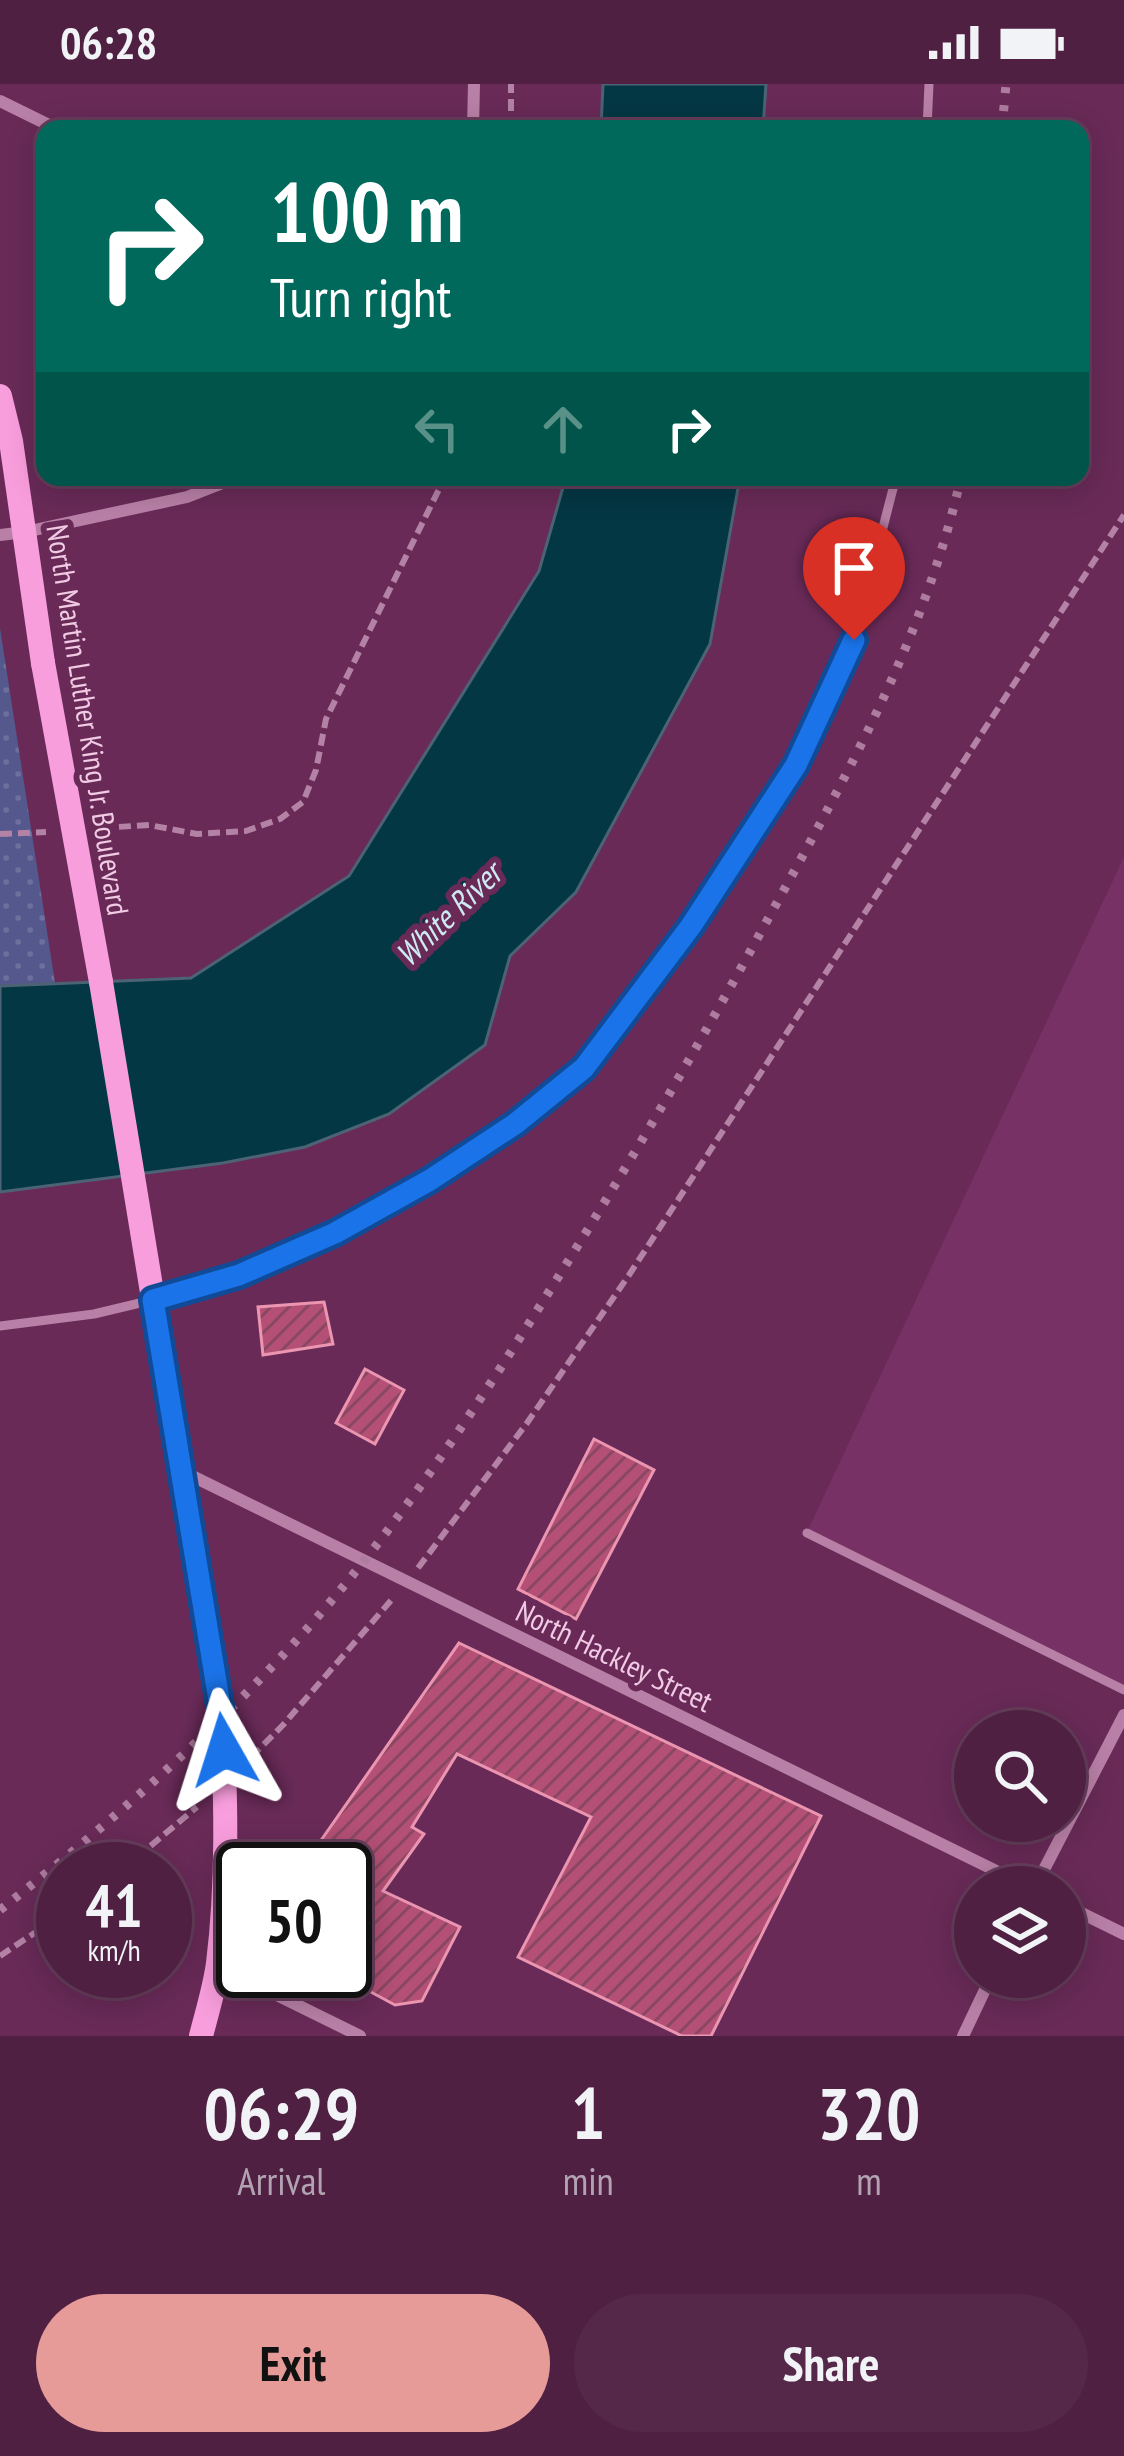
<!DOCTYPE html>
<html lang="en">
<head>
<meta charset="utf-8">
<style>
  :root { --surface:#4f2042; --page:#552849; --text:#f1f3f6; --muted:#b3a3b2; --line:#663e5b; --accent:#e69b98 }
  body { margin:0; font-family:"PT Sans Narrow",sans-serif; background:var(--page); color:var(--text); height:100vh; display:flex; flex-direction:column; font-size:45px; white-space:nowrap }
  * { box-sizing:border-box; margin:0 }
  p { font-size:39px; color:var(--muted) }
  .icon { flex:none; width:66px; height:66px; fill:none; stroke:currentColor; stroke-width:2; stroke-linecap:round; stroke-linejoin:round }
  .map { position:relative; height:1952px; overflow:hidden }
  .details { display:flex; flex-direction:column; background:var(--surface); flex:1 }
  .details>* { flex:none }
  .top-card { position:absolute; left:36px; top:36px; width:1053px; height:366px; border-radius:24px; box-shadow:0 6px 30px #0003,0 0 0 3px var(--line); background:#00695c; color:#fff; overflow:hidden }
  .controls { position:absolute; left:954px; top:1626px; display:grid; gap:24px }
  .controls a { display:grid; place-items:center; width:132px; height:132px; border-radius:50%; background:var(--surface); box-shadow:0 6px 30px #0003,0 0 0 3px var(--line); font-size:60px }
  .speed { position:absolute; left:36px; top:1758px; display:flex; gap:24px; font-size:60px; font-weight:700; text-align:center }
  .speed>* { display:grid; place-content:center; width:156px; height:156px; border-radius:50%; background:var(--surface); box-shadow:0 6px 30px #0003,0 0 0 3px var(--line); line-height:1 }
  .speed small { font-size:30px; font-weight:400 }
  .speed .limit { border:6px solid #111; border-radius:18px; background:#fff; color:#111 }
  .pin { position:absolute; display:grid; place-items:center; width:102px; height:102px; color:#fff; margin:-123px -51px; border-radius:50% 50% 50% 0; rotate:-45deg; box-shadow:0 0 12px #0007 }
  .pin .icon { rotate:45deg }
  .me { position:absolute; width:132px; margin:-66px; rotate:354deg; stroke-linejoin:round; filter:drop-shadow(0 0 9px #0008) }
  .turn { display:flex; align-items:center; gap:42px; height:252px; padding:0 36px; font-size:54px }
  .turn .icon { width:156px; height:156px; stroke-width:2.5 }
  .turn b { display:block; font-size:84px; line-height:102px }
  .lanes { display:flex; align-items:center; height:114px; padding:0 36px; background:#0003; justify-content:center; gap:60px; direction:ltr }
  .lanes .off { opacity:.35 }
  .eta { display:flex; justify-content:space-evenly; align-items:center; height:204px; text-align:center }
  .eta b { font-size:72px; font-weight:700; line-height:84px }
  .action { display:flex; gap:24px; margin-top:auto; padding:24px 36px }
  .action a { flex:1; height:138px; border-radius:72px; background:var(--accent); color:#111; font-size:48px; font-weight:700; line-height:138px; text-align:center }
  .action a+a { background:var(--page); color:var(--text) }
  .status { display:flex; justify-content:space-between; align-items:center; height:84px; padding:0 60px; background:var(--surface); direction:ltr }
  .status svg { height:33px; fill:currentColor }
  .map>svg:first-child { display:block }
</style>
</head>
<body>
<div class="status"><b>06:28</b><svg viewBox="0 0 49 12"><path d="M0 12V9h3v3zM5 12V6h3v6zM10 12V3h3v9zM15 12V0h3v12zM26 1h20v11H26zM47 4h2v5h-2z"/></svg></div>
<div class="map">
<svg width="1124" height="1952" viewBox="0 0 1124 1952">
  <defs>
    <pattern id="park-dots" width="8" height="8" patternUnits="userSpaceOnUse" patternTransform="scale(3)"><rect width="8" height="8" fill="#54588d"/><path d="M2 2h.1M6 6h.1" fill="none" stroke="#6d6f9d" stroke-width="1.8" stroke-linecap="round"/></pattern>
    <pattern id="building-hatch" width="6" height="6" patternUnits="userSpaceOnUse" patternTransform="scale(3)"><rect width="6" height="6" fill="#b45075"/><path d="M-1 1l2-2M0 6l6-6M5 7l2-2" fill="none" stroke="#894861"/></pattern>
  </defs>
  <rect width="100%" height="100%" fill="#692a58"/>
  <polygon fill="#783165" points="1124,773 1124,1606 807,1448"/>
  <polygon fill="url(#park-dots)" points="0,544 55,899 0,901"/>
  <g fill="#043744" stroke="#4b6374" stroke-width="3">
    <polygon points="603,0 766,0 763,45 601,45"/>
    <polygon points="566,393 740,393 710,560 576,808 510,872 485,961 389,1030 305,1063 223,1079 0,1108 0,902 191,894 349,792 539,487"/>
  </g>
  <g fill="url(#building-hatch)" stroke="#eb95b1" stroke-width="3">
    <polygon points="324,1218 333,1260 263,1271 258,1223"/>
    <polygon points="365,1285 404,1306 375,1360 336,1339"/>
    <polygon points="594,1355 654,1386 576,1535 518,1505"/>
    <polygon points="459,1559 821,1732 711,1952 682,1952 518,1873 591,1733 457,1670 412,1743 424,1750 383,1807 460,1843 422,1917 395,1921 345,1894 326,1887 345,1887 345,1785 301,1785"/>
  </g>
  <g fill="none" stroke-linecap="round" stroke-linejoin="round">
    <g stroke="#b382a5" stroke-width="6" stroke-dasharray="12 6" stroke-linecap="butt">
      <polyline points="511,45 511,0"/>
      <polyline points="101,744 149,741 197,750 246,747 280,735 303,718 316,686 326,635 445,393"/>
      <polyline points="0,750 46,748"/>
      <polyline points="418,1484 527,1339 629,1191 1124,431"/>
      <polyline points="251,1673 283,1641 394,1513"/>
      <polyline points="123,1785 197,1723"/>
      <polyline points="0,1872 63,1830"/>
    </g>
    <g stroke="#b980a7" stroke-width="9">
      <polyline points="927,45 929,0"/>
      <polyline points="0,1242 94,1230 186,1208 239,1191 335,1149 430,1096 515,1040 584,984 691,842 796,681 854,556 896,393"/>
      <polyline points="807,1449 1124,1606"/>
    </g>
    <g stroke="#b980a7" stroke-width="12">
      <polyline points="0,17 57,45"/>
      <polyline points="473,45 474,0"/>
      <polyline points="0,451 25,448 187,413 238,393"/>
      <polyline points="184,1388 1029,1803"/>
      <polyline points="1035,1803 1124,1631"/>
      <polyline points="1065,1821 1124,1850"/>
      <polyline points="218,1882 360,1952"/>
      <polyline points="963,1952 991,1893"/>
    </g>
    <g stroke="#f99edd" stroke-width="24">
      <polyline points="0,312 11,357 43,579"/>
      <path d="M 101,898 L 222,1634 C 226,1715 228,1798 218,1879 C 215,1903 207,1928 201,1952"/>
    </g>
    <g stroke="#ae7c9f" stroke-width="9" stroke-dasharray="6 12" stroke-linecap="butt">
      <polyline points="1002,45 1006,0"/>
      <path d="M 0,1826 C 112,1738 218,1645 313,1538 C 401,1438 474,1327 545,1214 C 619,1097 690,977 757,855 C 838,707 924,559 961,393"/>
    </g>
    <polyline stroke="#f99edd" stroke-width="24" points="43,579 101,898"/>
  </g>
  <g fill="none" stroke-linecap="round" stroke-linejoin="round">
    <g stroke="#114b97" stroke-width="30">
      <polyline id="route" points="224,1666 222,1634 153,1216 239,1191 335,1149 430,1096 515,1040 584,984 691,842 796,681 854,556"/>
    </g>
    <use href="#route" stroke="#1a73e8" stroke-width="21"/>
  </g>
  <g text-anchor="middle" stroke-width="12" stroke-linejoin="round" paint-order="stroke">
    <g font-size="30" fill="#f1cbe4" stroke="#692a58">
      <text transform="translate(87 636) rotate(81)" y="10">North Martin Luther King Jr. Boulevard</text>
      <text transform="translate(614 1573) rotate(26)" y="10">North Hackley Street</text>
    </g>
    <g font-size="33" font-style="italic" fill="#cdeaf3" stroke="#692a58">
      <text transform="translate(448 830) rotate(-44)" y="12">White River</text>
    </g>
  </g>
</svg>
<div class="controls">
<a><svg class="icon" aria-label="search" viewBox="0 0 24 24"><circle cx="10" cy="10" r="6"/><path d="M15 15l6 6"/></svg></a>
<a><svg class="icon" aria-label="layers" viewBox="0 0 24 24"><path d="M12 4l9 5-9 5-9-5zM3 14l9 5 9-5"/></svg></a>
</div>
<div class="speed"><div>41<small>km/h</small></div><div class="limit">50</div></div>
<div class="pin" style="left:854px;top:556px;background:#d93025"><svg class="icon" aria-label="arrive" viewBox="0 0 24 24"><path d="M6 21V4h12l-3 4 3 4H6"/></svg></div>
<svg class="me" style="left:224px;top:1666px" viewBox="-20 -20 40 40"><path d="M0-17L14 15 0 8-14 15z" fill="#1a73e8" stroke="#fff" stroke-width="4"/></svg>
<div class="top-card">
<div class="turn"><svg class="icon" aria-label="right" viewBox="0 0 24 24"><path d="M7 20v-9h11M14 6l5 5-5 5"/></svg><div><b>100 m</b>Turn right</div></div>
<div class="lanes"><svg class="icon off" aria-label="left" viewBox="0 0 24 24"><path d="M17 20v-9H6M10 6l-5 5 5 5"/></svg><svg class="icon off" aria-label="ahead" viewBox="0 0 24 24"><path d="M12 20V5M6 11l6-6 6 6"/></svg><svg class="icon" aria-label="right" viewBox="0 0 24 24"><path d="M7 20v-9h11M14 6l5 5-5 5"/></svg></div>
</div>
</div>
<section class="details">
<div class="eta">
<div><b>06:29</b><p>Arrival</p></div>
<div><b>1</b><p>min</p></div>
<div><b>320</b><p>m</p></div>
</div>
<div class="action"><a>Exit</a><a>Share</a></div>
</section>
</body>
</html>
